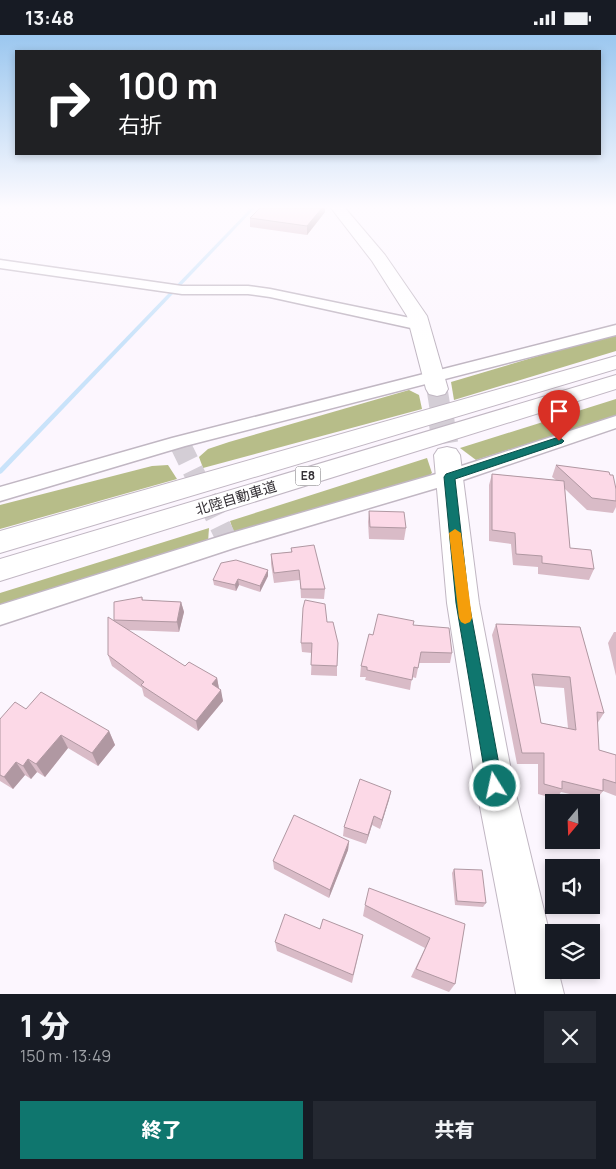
<!DOCTYPE html>
<html lang="ja">
<head>
<meta charset="utf-8">
<style>
  :root { --surface:#171b24; --page:#242831; --text:#f1f3f6; --muted:#9ea1a6; --accent:#0f766e }
  body { margin:0; font-family:Manrope,"Noto Sans JP",sans-serif; background:var(--page); color:var(--text); height:100vh; display:flex; flex-direction:column; font-size:19px; white-space:nowrap }
  * { box-sizing:border-box; margin:0 }
  p { font-size:16px; color:var(--muted) }
  .icon { flex:none; width:28px; height:28px; fill:none; stroke:currentColor; stroke-width:2; stroke-linecap:round; stroke-linejoin:round }
  .map { position:relative; height:959px; overflow:hidden }
  .panel { display:flex; flex-direction:column; background:var(--surface); flex:1 }
  .panel>* { flex:none }
  .banner { position:absolute; left:15px; top:15px; width:586px; height:105px; border-radius:0px; box-shadow:0 2px 8px #0003; background:#202124; color:#fff; overflow:hidden }
  .needle { width:32px; rotate:199deg }
  .controls { position:absolute; left:545px; top:759px; display:grid; gap:10px }
  .controls a { display:grid; place-items:center; width:55px; height:55px; border-radius:0px; background:var(--surface); box-shadow:0 2px 8px #0003; font-size:25px }
  .pin { position:absolute; display:grid; place-items:center; width:42px; height:42px; color:#fff; margin:-51px -21px; border-radius:50% 50% 50% 0; rotate:-45deg; box-shadow:0 0 5px #0007 }
  .pin .icon { rotate:45deg }
  .me { position:absolute; width:55px; margin:-28px; rotate:350deg; stroke-linejoin:round; filter:drop-shadow(0 0 4px #0008) }
  .turn { display:flex; align-items:center; gap:18px; height:105px; padding:0 20px; font-size:22px }
  .turn .icon { width:65px; height:65px; stroke-width:2.5 }
  .turn b { display:block; font-size:35px; line-height:42px }
  .round { display:grid; place-items:center; flex:none; width:52px; height:52px; border-radius:0px; background:var(--page) }
  .overview { display:flex; align-items:center; justify-content:space-between; height:85px; padding:0 20px }
  h1 { font-size:30px; font-weight:800; line-height:38px }
  .primary-button { display:flex; gap:10px; margin-top:auto; padding:10px 20px }
  .primary-button a { flex:1; height:58px; border-radius:0px; background:var(--accent); color:#fff; font-size:20px; font-weight:800; line-height:58px; text-align:center }
  .primary-button a+a { background:var(--page); color:var(--text) }
  .status { display:flex; justify-content:space-between; align-items:center; height:35px; padding:0 25px; background:var(--surface); direction:ltr }
  .status svg { height:14px; fill:currentColor }
  .map>svg:first-child { display:block }
</style>
</head>
<body>
<div class="status"><b>13:48</b><svg viewBox="0 0 49 12"><path d="M0 12V9h3v3zM5 12V6h3v6zM10 12V3h3v9zM15 12V0h3v12zM26 1h20v11H26zM47 4h2v5h-2z"/></svg></div>
<div class="map">
<svg width="616" height="959" viewBox="0 0 616 959">
  <rect width="100%" height="100%" fill="#fcf6fe"/>
  <g fill="#b7bd89">
    <polygon points="609,300 616,301 616,316 454,365 451,347"/>
    <polygon points="409,355 419,360 422,374 203,433 199,422 208,414 229,407"/>
    <polygon points="616,364 616,381 476,425 460,413"/>
    <polygon points="427,423 432,438 426,443 234,498 230,486"/>
    <polygon points="168,430 177,444 0,494 0,470 152,431"/>
    <polygon points="209,493 208,507 0,571 0,558"/>
  </g>
  <g fill="none" stroke-linecap="round" stroke-linejoin="round">
    <polygon fill="#c9e3fa" fill-rule="evenodd" points="251,173 255,173 2,438 0,439 0,433"/>
    <polyline stroke="#d4ced6" stroke-width="21" stroke-dasharray="21 10" stroke-linecap="butt" points="179,407 228,507"/>
    <polyline stroke="#d4ced6" stroke-width="21" stroke-dasharray="21 11" stroke-linecap="butt" points="437,354 442,385"/>
    <polyline stroke="#d4ced6" stroke-width="26" stroke-dasharray="26 13" stroke-linecap="butt" points="441,383 447,420"/>
    <g stroke="#c1b7c3" stroke-width="3">
      <g id="street">
        <polygon points="0,225 182,251 248,251 270,254 420,285 425,287 428,290 425,293 420,295 270,262 248,259 182,259 0,233"/>
        <polygon points="616,290 616,300 185,411 0,466 0,452 172,403"/>
        <polygon points="616,381 616,393 457,447 234,513 0,590 0,570 228,499 443,437"/>
      </g>
    </g>
    <g stroke="#c1b7c3" stroke-width="2">
      <g id="secondary">
        <polygon points="331,173 345,173 385,220 427,281 448,354 445,359 437,361 429,359 426,354 407,281 372,226"/>
        <polygon points="447,412 456,414 460,420 479,568 514,751 554,917 554,935 558,935 564,959 516,959 476,751 447,568 434,420 438,414"/>
      </g>
    </g>
    <g stroke="#c1b7c3" stroke-width="2">
      <g id="highway">
        <polygon points="616,321 616,334 0,518 0,496"/>
        <polygon points="616,340 616,354 0,546 0,524"/>
      </g>
    </g>
    <use href="#street" fill="#fff" fill-rule="evenodd"/>
    <use href="#secondary" fill="#fff" fill-rule="evenodd"/>
    <use href="#highway" fill="#fff" fill-rule="evenodd"/>
  </g>
  <g fill="#d9bbc7" fill-rule="evenodd">
    <polygon points="260,173 325,173 325,177 307,200 250,192 250,183"/>
    <polygon points="556,430 610,440 616,454 616,472 613,478 587,475 565,454 570,513 594,534 589,545 538,539 538,532 513,530 511,509 489,506 489,450 492,439 556,445 552,442"/>
    <polygon points="369,476 406,493 404,505 369,504 368,487"/>
    <polygon points="291,513 325,554 324,564 301,563 300,545 274,548 271,529 271,519 291,517"/>
    <polygon points="268,535 268,541 260,557 239,550 236,556 214,550 213,545"/>
    <polygon points="142,562 143,565 181,567 184,577 179,597 128,595 185,631 217,643 219,653 223,666 198,696 144,661 142,653 112,631 108,620 114,586 114,585"/>
    <polygon points="327,587 337,631 337,641 311,640 312,618 302,617 301,608"/>
    <path d="M 496,589 L 580,592 L 604,678 L 597,689 L 599,715 L 616,720 L 616,761 L 603,756 L 596,765 L 561,757 L 556,764 L 538,759 L 538,729 L 517,729 L 492,600 ZM 534,651 L 564,653 L 568,693 L 541,688 Z"/>
    <polygon points="413,590 452,618 450,628 419,628 416,643 412,642 410,655 365,645 366,642 360,642 361,631 373,600"/>
    <polygon points="614,597 616,597 616,641 608,608"/>
    <polygon points="26,674 109,696 115,710 98,731 68,713 45,742 37,737 31,744 25,740 13,754 0,746 0,684"/>
    <polygon points="391,756 380,794 372,790 366,809 343,801 344,792"/>
    <polygon points="349,806 348,815 329,863 274,834 273,826"/>
    <polygon points="454,834 486,868 483,872 455,870 452,838"/>
    <polygon points="365,870 465,889 455,949 449,957 411,942 425,913 363,881"/>
    <polygon points="320,894 363,900 352,948 277,916 275,907"/>
  </g>
  <g fill="#b098a2">
    <polygon points="322,173 325,173 325,177 307,200 307,191"/>
    <polygon points="268,535 268,541 260,557 260,551"/>
    <polygon points="238,544 239,550 236,556 235,550"/>
    <polygon points="181,567 184,577 179,597 177,587"/>
    <polygon points="217,643 219,654 212,649"/>
    <polygon points="221,655 223,666 198,696 196,686"/>
    <polygon points="109,696 115,710 98,731 92,718"/>
    <polygon points="61,700 68,713 45,742 36,729"/>
    <polygon points="28,724 37,737 31,744 23,731"/>
    <polygon points="16,727 25,740 13,754 4,742"/>
    <polygon points="391,756 389,765 380,794 382,785"/>
    <polygon points="374,781 372,790 366,809 368,800"/>
    <polygon points="349,806 348,815 329,863 330,855"/>
  </g>
  <g fill="#fcd9e7" stroke="#b098a2" fill-rule="evenodd">
    <polygon points="260,173 322,173 307,191 250,183"/>
    <polygon points="556,430 609,437 610,440 613,440 616,454 616,466 592,463"/>
    <polygon points="492,439 564,446 570,513 591,515 594,534 542,528 542,521 516,519 515,498 492,495"/>
    <polygon points="369,476 404,477 406,493 370,492"/>
    <polygon points="314,510 325,554 301,554 299,535 274,538 271,519 292,517 291,513"/>
    <polygon points="236,525 268,535 260,551 238,544 235,550 213,545 221,528"/>
    <polygon points="142,562 142,565 181,567 177,587 114,585 114,567"/>
    <polygon points="305,565 325,569 327,587 333,587 338,608 337,631 311,630 312,608 301,608 303,573"/>
    <polygon points="378,579 414,586 413,590 449,593 452,618 421,617 418,633 414,632 412,645 367,635 367,632 361,631 369,599 373,600"/>
    <polygon points="108,582 185,631 189,627 217,643 212,649 221,655 196,686 141,650 144,647 108,620"/>
    <path d="M 496,589 L 580,592 L 604,678 L 597,677 L 599,715 L 616,720 L 616,748 L 603,744 L 603,756 L 562,746 L 562,754 L 544,749 L 544,718 L 522,718 ZM 532,639 L 570,642 L 576,695 L 541,688 Z"/>
    <polygon points="41,657 109,696 92,718 61,700 36,729 28,724 23,731 16,727 4,742 0,740 0,684 15,667 26,674"/>
    <polygon points="360,744 391,756 382,785 374,781 368,800 344,792"/>
    <polygon points="294,780 349,806 330,855 273,826"/>
    <polygon points="454,834 482,835 486,868 457,866"/>
    <polygon points="369,853 465,889 455,949 416,934 430,903 365,870"/>
    <polygon points="285,879 320,894 323,884 363,900 353,940 275,907"/>
  </g>
  <linearGradient id="sky" x2="0" y2="1"><stop stop-color="#9bc7ef"/><stop offset="0.56" stop-color="#fefbff"/><stop offset="1" stop-color="#fefbff" stop-opacity="0"/></linearGradient>
  <rect width="616" height="307" fill="url(#sky)"/>
  <polygon fill="#0f766e" stroke="#0a4d48" points="559,402 564,406 562,408 455,444 469,568 503,751 501,756 495,759 489,756 487,751 456,568 444,442 446,439"/>
  <polygon fill="#f59e0b" points="455,494 461,498 472,583 470,587 465,589 461,587 459,583 449,498"/>
  <g text-anchor="middle" stroke-width="4" stroke-linejoin="round" paint-order="stroke">
    <rect fill="#fff" stroke="#716e72" stroke-width="1" x="295.5" y="431.5" width="25" height="19" rx="4"/>
    <g font-size="12" font-weight="bold" fill="#343035">
      <text x="308" y="445">E8</text>
    </g>
    <g font-size="14" fill="#343035" stroke="#fff">
      <text transform="translate(236 463) rotate(-17)" y="5">北陸自動車道</text>
    </g>
  </g>
</svg>
<div class="controls">
<a><svg class="needle" viewBox="-14 -14 28 28"><path d="M0-13l5 13h-10z" fill="#e53935"/><path d="M0 13l5-13h-10z" fill="#9ea1a6"/></svg></a>
<a><svg class="icon" aria-label="sound" viewBox="0 0 24 24"><path d="M4 9h4l5-4v14l-5-4H4zM17 9q2 3 0 6"/></svg></a>
<a><svg class="icon" aria-label="layers" viewBox="0 0 24 24"><path d="M12 4l9 5-9 5-9-5zM3 14l9 5 9-5"/></svg></a>
</div>
<div class="pin" style="left:559px;top:406px;background:#d93025"><svg class="icon" aria-label="arrive" viewBox="0 0 24 24"><path d="M6 21V4h12l-3 4 3 4H6"/></svg></div>
<svg class="me" style="left:495px;top:751px" viewBox="-20 -20 40 40"><circle r="17" fill="#0f766e" stroke="#fff" stroke-width="3"/><path d="M0-11L8 9 0 5-8 9z" fill="#fff"/></svg>
<div class="banner">
<div class="turn"><svg class="icon" aria-label="right" viewBox="0 0 24 24"><path d="M7 20v-9h11M14 6l5 5-5 5"/></svg><div><b>100 m</b>右折</div></div>
</div>
</div>
<section class="panel">
<div class="overview"><div><h1>1 分</h1><p>150 m · 13:49</p></div><a class="round"><svg class="icon" aria-label="close" viewBox="0 0 24 24"><path d="M6 6l12 12M18 6L6 18"/></svg></a></div>
<div class="primary-button"><a>終了</a><a>共有</a></div>
</section>
</body>
</html>
